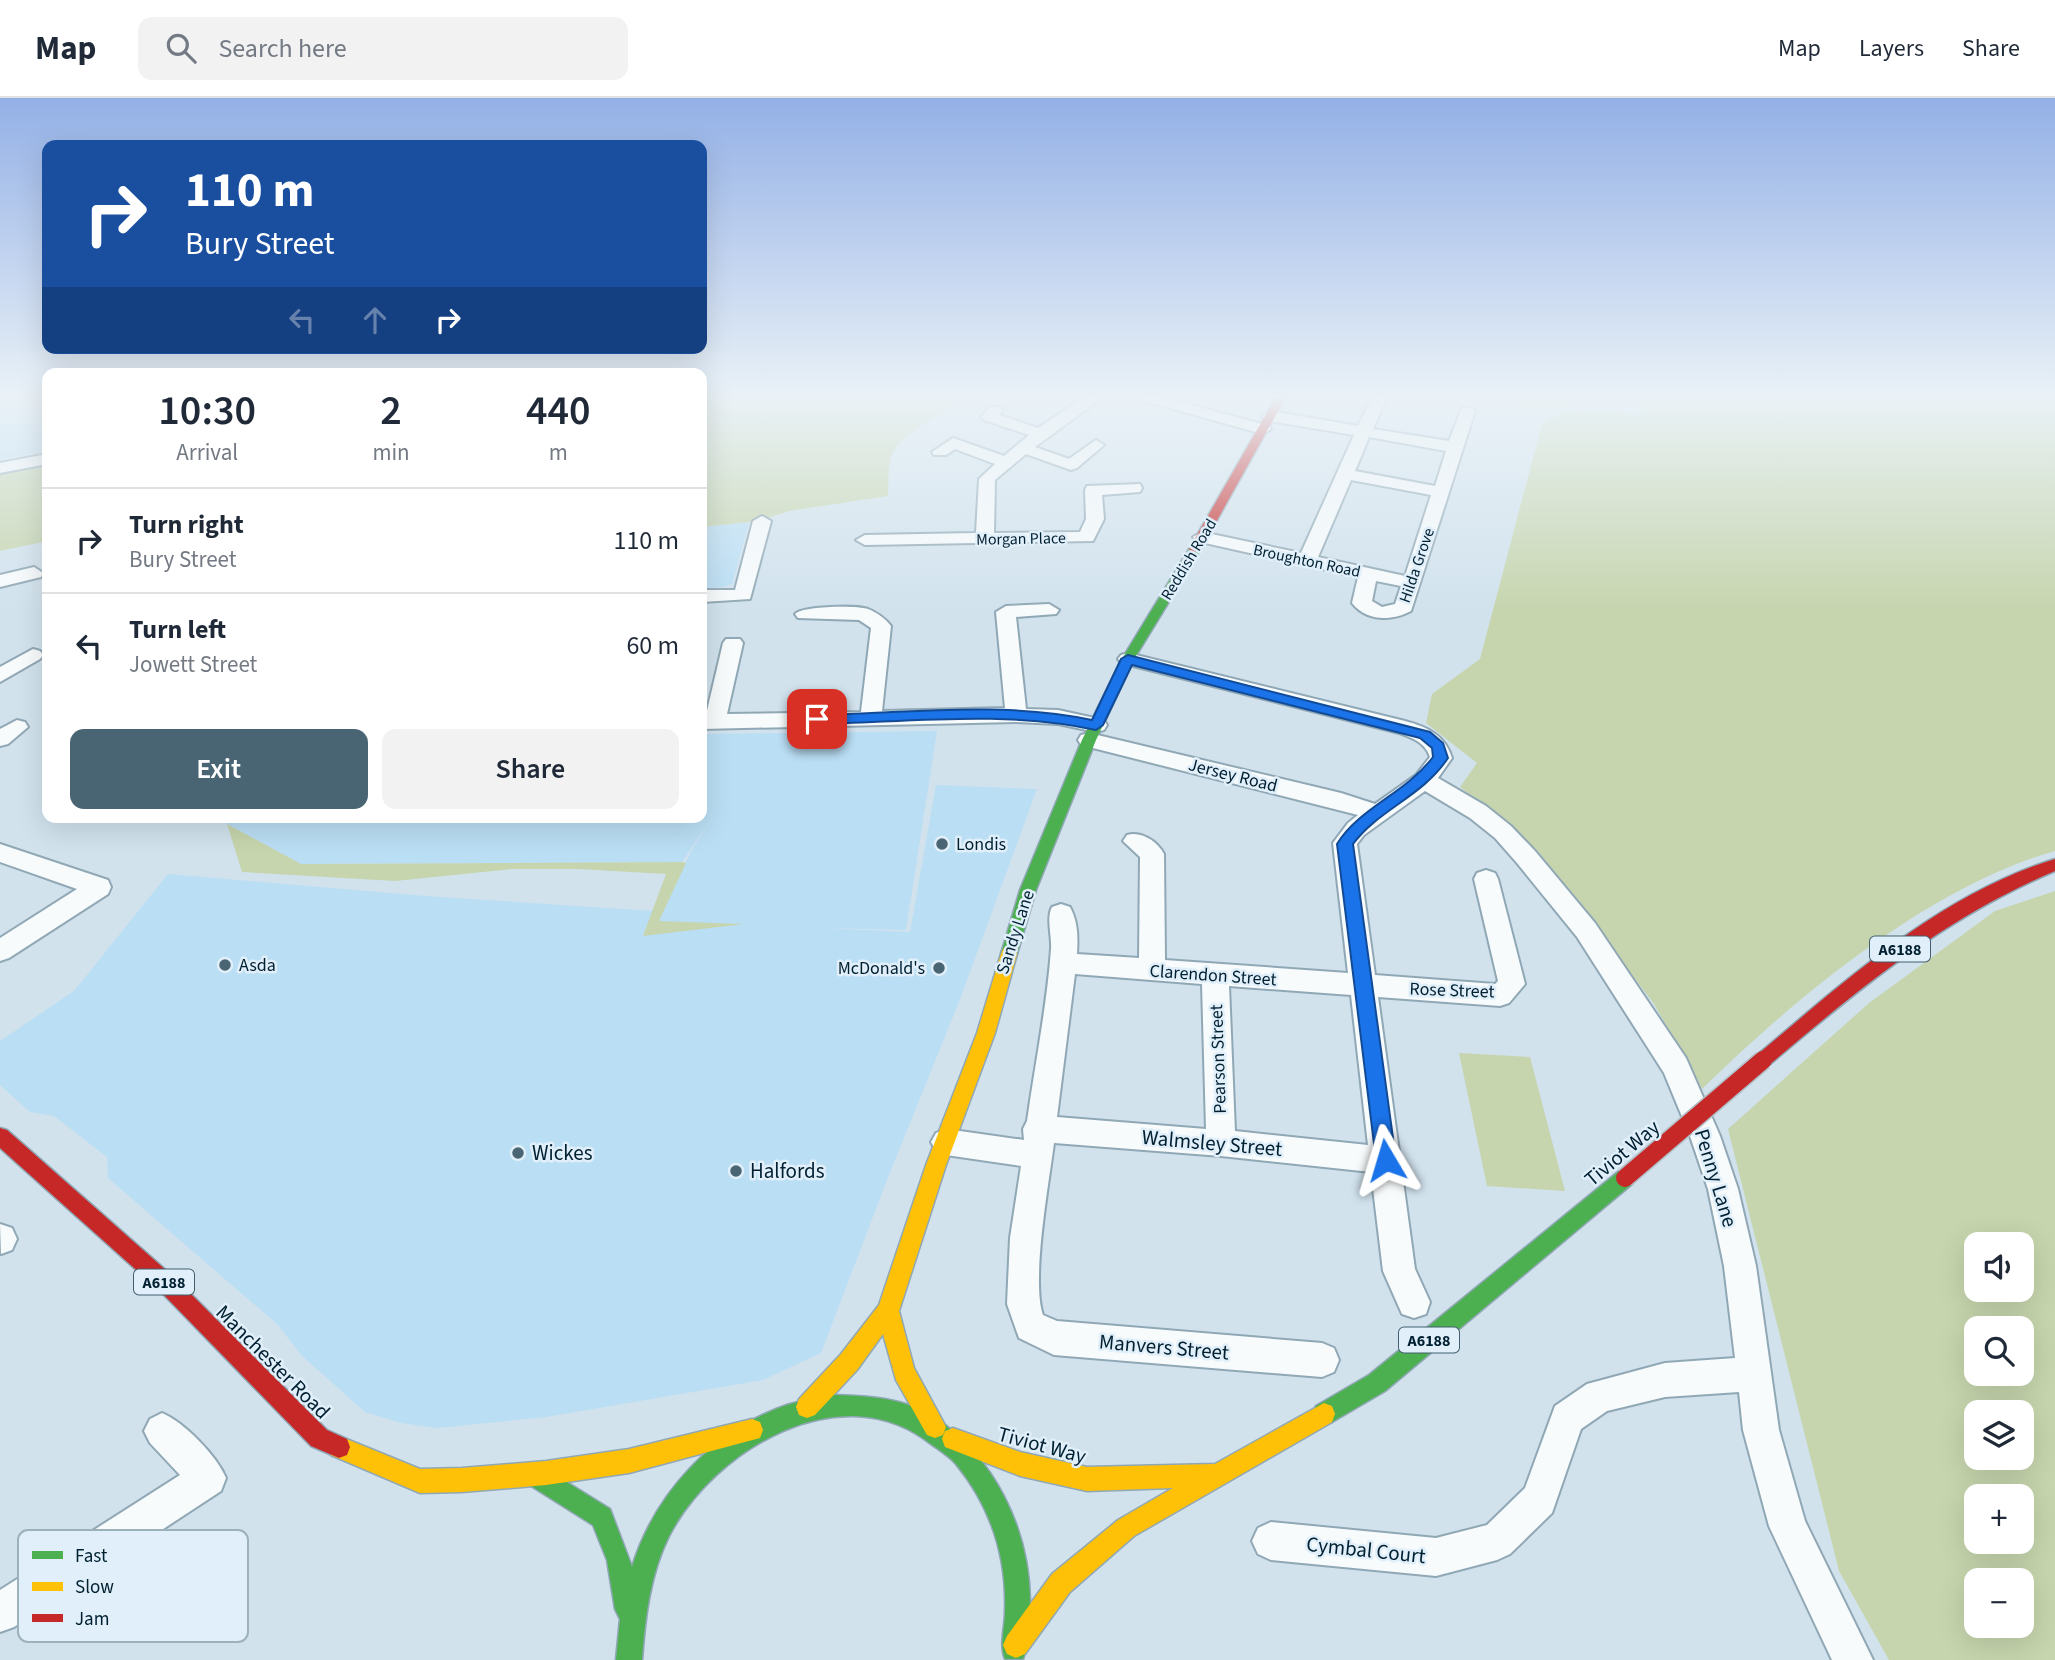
<!DOCTYPE html>
<html lang="en">
<head>
<meta charset="utf-8">
<style>
  :root { --surface:#fff; --page:#f2f2f3; --text:#1f2937; --muted:#747a83; --line:#e0e1e3; --accent:#496473 }
  body { margin:0; font-family:"Source Sans 3",sans-serif; background:var(--page); color:var(--text); height:100vh; display:flex; flex-direction:column; font-size:26px; white-space:nowrap }
  * { box-sizing:border-box; margin:0 }
  p { font-size:23px; color:var(--muted) }
  .icon { flex:none; width:38px; height:38px; fill:none; stroke:currentColor; stroke-width:2; stroke-linecap:round; stroke-linejoin:round }
  .map { position:relative; flex:1; overflow:hidden }
  .sheet { position:absolute; left:42px; top:270px; width:665px; height:455px; display:flex; flex-direction:column; background:var(--surface); border-radius:14px; box-shadow:0 7px 28px #0002 }
  .sheet>* { flex:none }
  .hud { position:absolute; left:42px; top:42px; width:665px; height:214px; border-radius:14px; box-shadow:0 7px 28px #0002; background:#1a4fa0; color:#fff; overflow:hidden }
  .controls { position:absolute; left:1964px; top:1134px; display:grid; gap:14px }
  .controls a { display:grid; place-items:center; width:70px; height:70px; border-radius:14px; background:var(--surface); box-shadow:0 7px 28px #0002; font-size:35px }
  .pin { position:absolute; display:grid; place-items:center; width:60px; height:60px; color:#fff; margin:-30px; border-radius:14px; box-shadow:0 4px 10px #0006 }
  .me { position:absolute; width:77px; margin:-38px; rotate:353deg; stroke-linejoin:round; filter:drop-shadow(0 0 5px #0008) }
  .turn { display:flex; align-items:center; gap:24px; height:147px; padding:0 28px; font-size:32px }
  .turn .icon { width:91px; height:91px; stroke-width:2.5 }
  .turn b { display:block; font-size:49px; line-height:60px }
  .lanes { display:flex; align-items:center; height:66px; padding:0 28px; background:#0003; justify-content:center; gap:35px; direction:ltr }
  .lanes .off { opacity:.35 }
  .eta { display:flex; justify-content:space-evenly; align-items:center; height:119px; text-align:center }
  .eta b { font-size:42px; font-weight:600; line-height:49px }
  .primary-button { display:flex; gap:14px; margin-top:auto; padding:14px 28px }
  .primary-button a { flex:1; height:80px; border-radius:14px; background:var(--accent); color:#fff; font-size:28px; font-weight:600; line-height:80px; text-align:center }
  .primary-button a+a { background:var(--page); color:var(--text) }
  ul { padding:0; list-style:none }
  li { display:flex; align-items:center; gap:21px; height:105px; padding:0 28px; border-top:2px solid var(--line) }
  li div { flex:1 }
  li b { display:block; font-size:26px }
  li em { font-style:normal }
  header { display:flex; align-items:center; gap:42px; box-sizing:border-box; height:98px; padding:0 35px; background:var(--surface); border-bottom:2px solid var(--line) }
  header strong { font-size:33px }
  nav { display:flex; gap:38px; margin-inline-start:auto; font-size:24px }
  .search { width:490px; height:63px; background:var(--page); display:flex; align-items:center; gap:18px; box-sizing:border-box; padding:0 24px; border-radius:14px; color:var(--muted); font-size:26px }
  .map>svg:first-child { display:block }
</style>
</head>
<body>
<header>
<strong>Map</strong>
<div class="search"><svg class="icon" aria-label="search" viewBox="0 0 24 24"><circle cx="10" cy="10" r="6"/><path d="M15 15l6 6"/></svg>Search here</div>
<nav><a>Map</a><a>Layers</a><a>Share</a></nav>
</header>
<div class="map">
<svg width="2055" height="1562" viewBox="0 0 2055 1562">
  <rect width="100%" height="100%" fill="#d1e2ed"/>
  <g fill="#badef4">
    <polygon points="0,297 47,297 47,353 0,361"/>
    <polygon points="749,424 732,486 723,489 702,490 702,429"/>
    <polygon points="937,633 906,832 821,830 910,834 936,687 1037,691 959,904 887,1082 821,1255 763,1282 546,1319 438,1330 401,1325 365,1314 301,1257 278,1227 108,1080 107,1059 54,1018 30,1014 0,987 0,943 74,893 168,776 425,798 653,813 643,837 736,826 658,824 690,755 712,720 682,764 301,766 227,726 222,719 702,719 702,636"/>
  </g>
  <g fill="#c6d5ad" fill-rule="evenodd">
    <path d="M 702,297 L 959,297 C 943,323 903,329 891,359 C 887,370 889,387 888,398 L 789,413 L 758,423 L 702,429 Z"/>
    <polygon points="1478,297 1581,297 1562,311 1529,309"/>
    <path d="M 1624,297 L 2055,297 L 2055,753 C 1928,789 1795,900 1702,991 L 1654,906 L 1537,752 L 1460,689 L 1477,665 L 1426,625 L 1432,596 L 1480,561 L 1542,326 L 1566,312 L 1643,317 L 1631,298 Z"/>
    <polygon points="47,366 47,443 0,453 0,374"/>
    <polygon points="227,726 301,766 682,764 686,765 659,823 744,826 643,838 666,776 578,771 513,771 395,783 242,774"/>
    <path d="M 2055,793 L 2055,1562 L 1889,1562 L 1839,1473 L 1728,1031 L 1869,905 L 1995,813 ZM 1976,1146 L 2021,1146 L 2021,1192 L 1976,1192 ZM 1976,1230 L 2021,1230 L 2021,1276 L 1976,1276 ZM 1976,1314 L 2021,1314 L 2021,1360 L 1976,1360 ZM 1976,1398 L 2021,1398 L 2021,1444 L 1976,1444 ZM 1976,1482 L 2021,1482 L 2021,1528 L 1976,1528 Z"/>
    <polygon points="1459,955 1530,959 1565,1093 1487,1088"/>
  </g>
  <g fill="none" stroke-linecap="round" stroke-linejoin="round">
    <g stroke="#90a8b5" stroke-width="4">
      <g id="street">
        <polygon points="1088,297 1106,297 1035,349 1069,361 1096,342 1104,347 1077,370 1071,372 1026,356 995,382 994,435 1080,434 1086,421 1085,392 1087,388 1140,386 1142,390 1140,394 1102,397 1104,421 1093,443 865,447 856,442 865,437 976,435 979,381 995,366 955,351 946,357 934,357 932,354 953,340 1004,358 1029,337 984,322 981,319 990,309 1000,309 1003,312 999,317 1038,330"/>
        <polygon points="1131,297 1155,297 1269,328 1271,331 1263,336 1134,300"/>
        <path d="M 1373,297 L 1388,297 L 1373,331 L 1449,343 L 1462,310 L 1472,310 L 1475,313 L 1411,513 C 1392,523 1367,524 1352,505 L 1358,479 L 1196,443 L 1193,439 L 1202,434 L 1301,455 L 1354,337 L 1270,323 L 1262,318 L 1270,313 L 1358,328 ZM 1369,339 L 1446,353 L 1435,388 L 1355,373 ZM 1351,382 L 1431,397 L 1405,478 L 1318,459 ZM 1376,483 L 1401,488 L 1395,506 L 1382,509 L 1372,503 Z"/>
        <polygon points="47,356 47,366 0,375 0,365"/>
        <polygon points="762,418 771,423 750,501 702,504 702,492 735,492 753,423"/>
        <polygon points="34,469 43,475 41,479 0,489 0,477"/>
        <path d="M 1049,506 L 1059,512 L 1056,516 L 1016,519 L 1026,611 L 1058,612 L 1104,622 L 1107,627 L 1104,632 L 1096,634 L 1058,626 L 1016,624 L 702,631 L 702,617 L 706,617 L 723,545 L 726,541 L 740,541 L 743,545 L 727,616 L 861,614 L 871,530 L 859,522 L 798,520 L 795,516 C 802,508 856,507 868,511 C 876,514 886,521 891,528 L 882,613 L 1005,610 L 996,514 L 1006,508 Z"/>
        <polygon points="33,551 40,553 43,557 40,561 0,584 0,569"/>
        <path d="M 1128,555 L 1405,623 C 1427,629 1445,637 1452,660 L 1438,680 L 1486,708 L 1511,728 L 1535,753 L 1595,825 L 1686,960 L 1720,1038 L 1738,1091 L 1756,1168 L 1779,1332 L 1805,1423 L 1873,1562 L 1832,1562 L 1769,1428 L 1743,1332 L 1739,1294 L 1665,1299 L 1607,1313 L 1581,1331 L 1552,1415 L 1510,1456 L 1497,1462 L 1436,1478 L 1271,1462 L 1258,1456 L 1252,1443 L 1258,1430 L 1271,1424 L 1436,1440 L 1487,1427 L 1525,1390 L 1555,1308 L 1587,1286 L 1665,1265 L 1735,1260 L 1724,1168 L 1708,1091 L 1690,1038 L 1664,975 L 1577,839 L 1517,765 L 1495,740 L 1470,720 L 1425,693 L 1364,737 L 1357,746 L 1375,877 L 1495,886 L 1498,883 L 1474,781 L 1477,775 L 1486,772 L 1495,775 L 1498,781 L 1525,886 L 1509,905 L 1500,908 L 1378,899 L 1415,1171 L 1430,1204 L 1426,1216 L 1414,1220 L 1402,1216 L 1383,1173 L 1371,1074 L 1221,1058 L 1054,1045 C 1049,1085 1031,1182 1043,1217 L 1057,1223 L 1322,1245 L 1334,1250 L 1339,1262 L 1334,1274 L 1322,1279 L 1054,1257 L 1019,1240 L 1007,1206 L 1010,1140 L 1021,1068 L 946,1057 L 936,1053 L 931,1044 L 936,1035 L 946,1031 L 1024,1042 L 1023,1031 L 1027,1023 C 1035,966 1047,908 1051,851 C 1052,838 1046,820 1052,809 L 1061,806 L 1070,809 C 1078,824 1078,839 1077,856 L 1139,860 L 1140,759 L 1123,743 L 1127,737 C 1141,733 1157,743 1164,756 L 1165,862 L 1348,875 L 1333,745 L 1348,725 L 1358,717 L 1081,647 L 1078,642 L 1081,637 L 1089,635 L 1341,695 L 1375,706 L 1416,677 L 1430,659 C 1425,644 1412,640 1399,635 L 1121,565 L 1118,561 L 1121,557 ZM 1075,876 L 1202,886 L 1206,1031 L 1057,1019 ZM 1229,888 L 1351,897 L 1368,1047 L 1235,1033 Z"/>
        <polygon points="17,622 25,624 28,629 8,646 0,648 0,631"/>
        <polygon points="0,746 108,782 111,789 108,796 9,860 0,863 0,840 77,791 0,764"/>
        <polygon points="0,1126 12,1130 17,1141 12,1152 1,1156"/>
        <path d="M 162,1315 C 184,1324 217,1358 226,1380 L 221,1393 L 14,1529 L 0,1534 L 0,1492 L 180,1377 L 150,1345 L 144,1333 L 150,1321 Z"/>
      </g>
    </g>
    <g stroke="#90a8b5" stroke-width="3">
      <g id="fast">
        <polygon points="1195,448 1201,451 1134,561 1096,642 1036,792 1017,856 1015,861 1003,861 1001,856 1020,792 1082,642 1122,561 1189,451"/>
        <polygon points="1625,1071 1632,1074 1635,1080 1632,1086 1385,1293 1332,1324 1324,1327 1316,1324 1313,1316 1316,1308 1369,1277 1618,1074"/>
        <path d="M 835,1297 C 868,1298 905,1300 934,1319 C 994,1359 1029,1430 1030,1503 C 1031,1522 1030,1543 1023,1561 L 1005,1561 C 999,1546 1005,1530 1005,1514 C 1007,1459 991,1409 956,1366 C 949,1358 939,1352 931,1346 C 842,1275 714,1351 669,1438 C 650,1476 645,1520 642,1562 L 616,1562 L 620,1521 L 615,1511 L 607,1462 L 593,1427 L 528,1386 L 524,1378 L 528,1370 L 536,1366 L 544,1370 L 610,1411 L 632,1469 C 655,1395 714,1332 787,1307 C 802,1302 819,1300 835,1297 Z"/>
      </g>
    </g>
    <g stroke="#90a8b5" stroke-width="3">
      <g id="slow">
        <polygon points="1009,849 1015,851 1017,856 995,935 946,1067 899,1213 914,1270 946,1329 943,1337 935,1340 927,1337 896,1282 883,1236 857,1272 815,1317 807,1320 799,1317 796,1309 799,1301 841,1256 879,1207 926,1067 977,935 1001,856 1003,851"/>
        <polygon points="1324,1305 1332,1308 1335,1316 1332,1324 1134,1438 1070,1494 1025,1556 1016,1560 1007,1556 1003,1547 1007,1538 1052,1476 1118,1422 1173,1390 1087,1393 1020,1378 945,1349 942,1341 945,1333 953,1330 1020,1354 1087,1369 1215,1366"/>
        <polygon points="752,1321 760,1324 763,1332 760,1340 629,1375 546,1387 462,1394 420,1395 331,1357 328,1349 331,1341 339,1338 420,1371 462,1370 546,1363 629,1351"/>
      </g>
    </g>
    <g stroke="#90a8b5" stroke-width="3">
      <g id="jam">
        <polygon points="1277,297 1287,297 1201,451 1195,454 1191,453 1189,451"/>
        <path d="M 2055,761 L 2055,773 C 1944,820 1860,890 1769,967 L 1763,970 L 1757,967 L 1754,962 L 1757,957 C 1846,882 1941,796 2055,761 Z"/>
        <polygon points="0,1030 7,1032 176,1181 327,1332 347,1341 350,1349 347,1357 339,1360 311,1348 162,1195 0,1050"/>
      </g>
    </g>
    <use href="#street" fill="#f8fbfc" fill-rule="evenodd"/>
    <use href="#fast" fill="#4caf50" fill-rule="evenodd"/>
    <use href="#slow" fill="#ffc107" fill-rule="evenodd"/>
    <use href="#jam" fill="#c62828" fill-rule="evenodd"/>
    <g stroke="#b2c0c8" stroke-width="21" stroke-linecap="butt">
      <polyline id="jam-bridge" points="1625,1080 1763,962"/>
    </g>
    <use href="#jam-bridge" stroke="#c62828" stroke-width="18"/>
  </g>
  <linearGradient id="sky" x2="0" y2="1"><stop stop-color="#93b0e6"/><stop offset="0.58" stop-color="#eaf2f7"/><stop offset="1" stop-color="#eaf2f7" stop-opacity="0"/></linearGradient>
  <rect width="2055" height="515" fill="url(#sky)"/>
  <path fill="#1a73e8" stroke="#114b97" stroke-width="2" d="M 1128,557 L 1430,634 L 1443,645 L 1448,660 C 1422,699 1379,711 1353,746 L 1396,1062 L 1393,1068 L 1386,1071 L 1379,1068 L 1376,1062 L 1337,746 C 1359,710 1406,695 1433,659 L 1432,650 L 1420,640 L 1132,567 L 1103,627 L 1096,632 C 1006,612 909,624 817,626 L 810,621 L 817,617 C 906,615 1004,603 1092,622 L 1121,561 Z"/>
  <g fill="#496473" stroke="#e0eff9" stroke-width="2.5">
    <circle cx="942" cy="746" r="7"/>
    <circle cx="225" cy="867" r="7"/>
    <circle cx="939" cy="870" r="7"/>
    <circle cx="518" cy="1055" r="7"/>
    <circle cx="736" cy="1073" r="7"/>
  </g>
  <g text-anchor="middle" stroke-width="5" stroke-linejoin="round" paint-order="stroke">
    <g font-size="16" fill="#002032" stroke="#e0eff9">
      <text transform="translate(1021 440) rotate(-1)" y="6">Morgan Place</text>
      <text transform="translate(1188 461) rotate(-59)" y="6">Reddish Road</text>
      <text transform="translate(1307 462) rotate(12)" y="6">Broughton Road</text>
      <text transform="translate(1416 467) rotate(-71)" y="6">Hilda Grove</text>
    </g>
    <g fill="#e0eff9" stroke="#435e6e" stroke-width="2">
      <rect x="1870" y="838.5" width="60" height="25" rx="5"/>
      <rect x="134" y="1171.5" width="60" height="25" rx="5"/>
      <rect x="1399" y="1229.5" width="60" height="25" rx="5"/>
    </g>
    <g font-size="16" font-weight="bold" fill="#002032">
      <text x="1900" y="857">A6188</text>
      <text x="164" y="1190">A6188</text>
      <text x="1429" y="1248">A6188</text>
    </g>
    <g font-size="18" fill="#002032" stroke="#e0eff9">
      <text transform="translate(1233 677) rotate(14)" y="6">Jersey Road</text>
      <text transform="translate(1015 834) rotate(-72)" y="6">Sandy Lane</text>
      <text transform="translate(1213 877) rotate(4)" y="6">Clarendon Street</text>
      <text transform="translate(1452 892) rotate(2)" y="6">Rose Street</text>
      <text transform="translate(1218 961) rotate(-92)" y="6">Pearson Street</text>
    </g>
    <g font-size="18" fill="#002032" stroke="#e0eff9" text-anchor="start">
      <text x="956" y="752">Londis</text>
      <text x="239" y="873">Asda</text>
      <text x="925" y="876" text-anchor="end">McDonald's</text>
    </g>
    <g font-size="21" fill="#002032" stroke="#e0eff9">
      <text transform="translate(1212 1045) rotate(5)" y="7">Walmsley Street</text>
      <text transform="translate(1622 1055) rotate(-40)" y="7">Tiviot Way</text>
      <text transform="translate(1716 1080) rotate(73)" y="7">Penny Lane</text>
      <text transform="translate(1164 1249) rotate(5)" y="7">Manvers Street</text>
      <text transform="translate(273 1264) rotate(45)" y="7">Manchester Road</text>
      <text transform="translate(1042 1347) rotate(15)" y="7">Tiviot Way</text>
      <text transform="translate(1366 1452) rotate(6)" y="7">Cymbal Court</text>
    </g>
    <g font-size="21" fill="#002032" stroke="#e0eff9" text-anchor="start">
      <text x="532" y="1062">Wickes</text>
      <text x="750" y="1080">Halfords</text>
    </g>
  </g>
  <rect x="18" y="1432" width="230" height="112" rx="10" fill="#e0eff9" stroke="#9db1bd" stroke-width="2"/>
  <rect x="32" y="1453" width="31" height="8" fill="#4caf50"/>
  <rect x="32" y="1484" width="31" height="9" fill="#ffc107"/>
  <rect x="32" y="1516" width="31" height="8" fill="#c62828"/>
  <g font-size="19" fill="#002032">
    <text x="75" y="1464">Fast</text>
    <text x="75" y="1495">Slow</text>
    <text x="75" y="1527">Jam</text>
  </g>
</svg>
<div class="controls">
<a><svg class="icon" aria-label="sound" viewBox="0 0 24 24"><path d="M4 9h4l5-4v14l-5-4H4zM17 9q2 3 0 6"/></svg></a>
<a><svg class="icon" aria-label="search" viewBox="0 0 24 24"><circle cx="10" cy="10" r="6"/><path d="M15 15l6 6"/></svg></a>
<a><svg class="icon" aria-label="layers" viewBox="0 0 24 24"><path d="M12 4l9 5-9 5-9-5zM3 14l9 5 9-5"/></svg></a>
<a>+</a>
<a>−</a>
</div>
<div class="pin" style="left:817px;top:621px;background:#d93025"><svg class="icon" aria-label="arrive" viewBox="0 0 24 24"><path d="M6 21V4h12l-3 4 3 4H6"/></svg></div>
<svg class="me" style="left:1386px;top:1062px" viewBox="-20 -20 40 40"><path d="M0-17L14 15 0 8-14 15z" fill="#1a73e8" stroke="#fff" stroke-width="4"/></svg>
<div class="hud">
<div class="turn"><svg class="icon" aria-label="right" viewBox="0 0 24 24"><path d="M7 20v-9h11M14 6l5 5-5 5"/></svg><div><b>110 m</b>Bury Street</div></div>
<div class="lanes"><svg class="icon off" aria-label="left" viewBox="0 0 24 24"><path d="M17 20v-9H6M10 6l-5 5 5 5"/></svg><svg class="icon off" aria-label="ahead" viewBox="0 0 24 24"><path d="M12 20V5M6 11l6-6 6 6"/></svg><svg class="icon" aria-label="right" viewBox="0 0 24 24"><path d="M7 20v-9h11M14 6l5 5-5 5"/></svg></div>
</div>
<section class="sheet">
<div class="eta">
<div><b>10:30</b><p>Arrival</p></div>
<div><b>2</b><p>min</p></div>
<div><b>440</b><p>m</p></div>
</div>
<ul>
<li><svg class="icon" aria-label="right" viewBox="0 0 24 24"><path d="M7 20v-9h11M14 6l5 5-5 5"/></svg><div><b>Turn right</b><p>Bury Street</p></div><em>110 m</em></li>
<li><svg class="icon" aria-label="left" viewBox="0 0 24 24"><path d="M17 20v-9H6M10 6l-5 5 5 5"/></svg><div><b>Turn left</b><p>Jowett Street</p></div><em>60 m</em></li>
</ul>
<div class="primary-button"><a>Exit</a><a>Share</a></div>
</section>
</div>
</body>
</html>
